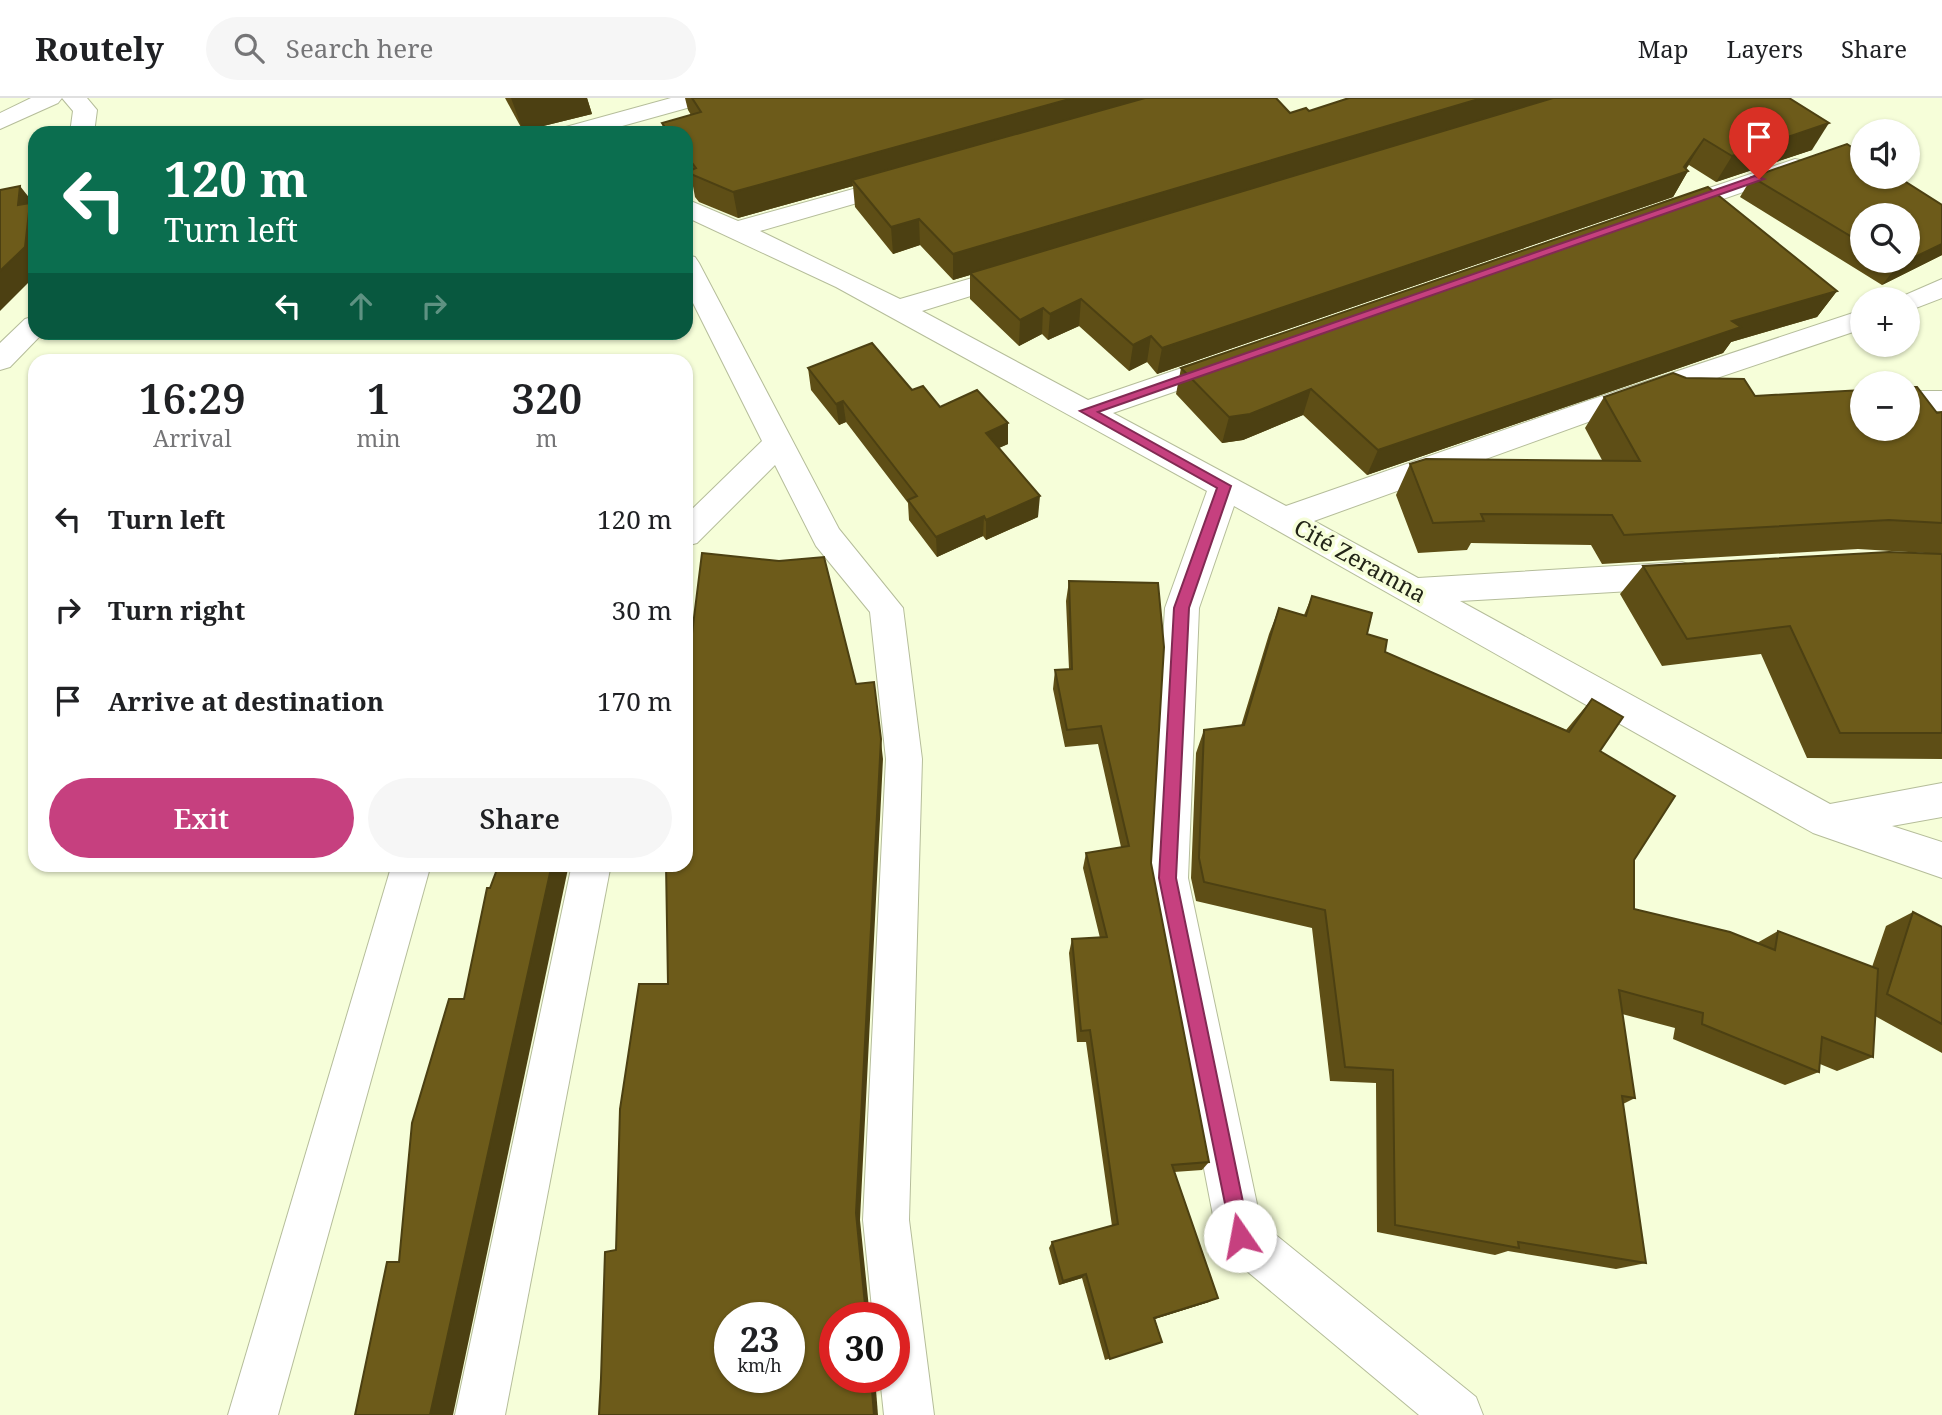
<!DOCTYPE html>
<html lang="en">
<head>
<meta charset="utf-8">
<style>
  :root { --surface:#fff; --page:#f6f6f6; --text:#202124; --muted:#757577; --line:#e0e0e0; --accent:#c6407f }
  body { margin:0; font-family:"Noto Serif",serif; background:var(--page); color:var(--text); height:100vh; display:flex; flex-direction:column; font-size:26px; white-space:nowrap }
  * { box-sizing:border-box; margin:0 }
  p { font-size:23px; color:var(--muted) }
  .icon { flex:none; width:38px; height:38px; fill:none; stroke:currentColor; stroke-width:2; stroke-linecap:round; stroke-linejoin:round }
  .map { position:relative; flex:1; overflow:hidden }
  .sheet { position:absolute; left:28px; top:256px; width:665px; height:518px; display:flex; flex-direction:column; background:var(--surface); border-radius:21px; box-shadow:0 2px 5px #0004 }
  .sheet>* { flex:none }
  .top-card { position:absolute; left:28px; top:28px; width:665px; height:214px; border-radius:21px; box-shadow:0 2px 5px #0004; background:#0b6e4f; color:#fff; overflow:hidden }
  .tools { position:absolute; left:1850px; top:21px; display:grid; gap:14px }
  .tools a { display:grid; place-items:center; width:70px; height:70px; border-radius:50%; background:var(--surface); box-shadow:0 2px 5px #0004; font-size:35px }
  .speed { position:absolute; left:714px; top:1204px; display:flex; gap:14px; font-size:35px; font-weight:700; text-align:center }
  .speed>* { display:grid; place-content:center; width:91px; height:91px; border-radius:50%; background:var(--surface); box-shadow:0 2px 5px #0004; line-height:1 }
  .speed small { font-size:18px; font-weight:400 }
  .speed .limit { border:10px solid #d22; background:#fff; color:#111 }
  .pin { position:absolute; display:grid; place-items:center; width:60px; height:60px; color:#fff; margin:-72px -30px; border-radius:50% 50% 50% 0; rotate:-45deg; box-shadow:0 0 7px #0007 }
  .pin .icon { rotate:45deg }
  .me { position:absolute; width:77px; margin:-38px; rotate:348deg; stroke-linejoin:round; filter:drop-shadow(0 0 5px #0008) }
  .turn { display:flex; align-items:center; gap:24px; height:147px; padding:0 21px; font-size:32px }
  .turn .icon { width:91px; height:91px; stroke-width:2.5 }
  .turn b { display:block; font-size:49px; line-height:60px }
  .lanes { display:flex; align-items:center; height:66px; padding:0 21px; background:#0003; justify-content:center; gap:35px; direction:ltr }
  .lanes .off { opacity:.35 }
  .eta { display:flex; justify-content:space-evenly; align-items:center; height:119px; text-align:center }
  .eta b { font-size:42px; font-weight:600; line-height:49px }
  .button { display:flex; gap:14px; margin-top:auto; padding:14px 21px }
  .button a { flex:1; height:80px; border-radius:42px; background:var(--accent); color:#fff; font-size:28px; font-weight:600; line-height:80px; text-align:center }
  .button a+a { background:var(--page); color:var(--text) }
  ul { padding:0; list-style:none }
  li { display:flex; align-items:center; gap:21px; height:91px; padding:0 21px }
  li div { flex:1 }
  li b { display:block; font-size:26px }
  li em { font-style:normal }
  header { display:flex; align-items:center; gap:42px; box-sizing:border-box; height:98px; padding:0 35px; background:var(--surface); border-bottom:2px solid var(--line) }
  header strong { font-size:33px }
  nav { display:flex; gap:38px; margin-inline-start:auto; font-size:24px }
  .search { width:490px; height:63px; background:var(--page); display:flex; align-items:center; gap:18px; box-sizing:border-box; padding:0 24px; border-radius:38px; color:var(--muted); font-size:26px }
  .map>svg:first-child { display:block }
</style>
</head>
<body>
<header>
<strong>Routely</strong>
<div class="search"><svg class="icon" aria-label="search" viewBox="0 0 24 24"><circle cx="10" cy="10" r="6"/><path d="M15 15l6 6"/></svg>Search here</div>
<nav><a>Map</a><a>Layers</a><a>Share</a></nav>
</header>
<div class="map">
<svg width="1942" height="1317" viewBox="0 0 1942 1317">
  <rect width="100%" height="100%" fill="#f6fed9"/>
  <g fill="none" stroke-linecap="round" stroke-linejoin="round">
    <g stroke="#b5bd9a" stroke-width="2">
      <g id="street">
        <polygon points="31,0 62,0 58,5 0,31 0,15"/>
        <polygon points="62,0 87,0 97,12 94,35 70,35 73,13"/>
        <polygon points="671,0 709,0 705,5 597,35 558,35 562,30"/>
        <polygon points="1795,61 1804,63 1807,68 1804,73 1677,117 1659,117 1655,112 1659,107"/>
        <polygon points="900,78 909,80 912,85 909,90 760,133 900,201 1017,167 1026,169 1030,175 1026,181 922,213 1088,302 1217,258 1227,255 1237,258 1241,265 1237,272 1113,315 1286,408 1593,301 1862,212 1862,231 1613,315 1314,423 1418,480 1682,464 1694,468 1699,477 1694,486 1682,490 1460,503 1830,706 1942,685 1942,719 1892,728 1942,744 1942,780 1813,735 1234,408 1199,510 1188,780 1261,1125 1476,1299 1483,1317 1419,1317 1224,1154 1217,1138 1148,780 1165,510 1207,393 836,189 686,119 686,101 738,123"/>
        <polygon points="686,157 695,159 699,165 839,431 903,510 922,661 909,1122 934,1317 884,1317 880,1279 894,1279 894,1220 873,1220 863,1122 886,661 870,514 816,448 775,367 697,445 686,448 686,417 762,343 686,191"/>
        <polygon points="1942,181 1942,200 1908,213 1908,201 1896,201"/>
        <polygon points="35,218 35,234 44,234 10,269 0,272 0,245 25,221"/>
        <rect x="1908" y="293" width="34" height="20"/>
        <polygon points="392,766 431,766 278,1317 228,1317"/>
        <polygon points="572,766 611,766 505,1317 455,1317"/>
      </g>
    </g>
    <use href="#street" fill="#fff" fill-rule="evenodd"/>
  </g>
  <g fill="#5e4e16" fill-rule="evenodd">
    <polygon points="505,0 587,0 592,16 523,33"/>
    <polygon points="685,0 1276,0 1290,15 1309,13 1349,0 1812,52 1716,84 1689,67 1686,71 1688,73 1673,99 1157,276 1147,264 1129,273 1079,228 1048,242 1042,236 1019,248 970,201 970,177 953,182 920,147 893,156 855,109 853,88 738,120 699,104 695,99 692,83 686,76 686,35 664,35 662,25 691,17 688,12"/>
    <path d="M 1847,46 L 1862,56 L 1862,79 L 1898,79 L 1942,107 L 1942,157 L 1882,187 L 1740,99 L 1752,79 ZM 1862,117 L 1908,117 L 1908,163 L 1862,163 Z"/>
    <polygon points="1837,193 1817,219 1731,244 1723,255 1367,377 1303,317 1243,342 1222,345 1176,296 1181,270"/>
    <polygon points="808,270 912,292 940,309 1008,325 1008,346 998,350 1038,419 986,442 983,438 937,459 909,422 908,405 846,324 839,327 811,292"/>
    <polygon points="1686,280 1755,298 1942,314 1942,456 1858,451 1602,466 1591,447 1471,445 1467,452 1418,455 1396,397 1410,366 1602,362 1585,330 1604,299"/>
    <polygon points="1942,456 1942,661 1807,660 1761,556 1662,568 1620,496 1643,468"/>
    <polygon points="1069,483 1151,765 1209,1064 1202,1072 1174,1074 1209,1204 1155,1221 1162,1244 1105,1262 1082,1180 1059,1187 1049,1150 1052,1144 1112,1128 1086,944 1077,944 1069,855 1072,841 1100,840 1083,770 1086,755 1121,749 1098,646 1065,649 1053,591 1055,572 1069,571 1066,503"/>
    <polygon points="1312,498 1367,536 1385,554 1566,632 1592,601 1600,653 1634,762 1634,811 1757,845 1778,833 1872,869 1886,828 1913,814 1942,829 1942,955 1875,918 1873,959 1837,973 1820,966 1819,974 1785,987 1673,941 1675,930 1622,916 1635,1000 1623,1006 1646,1165 1616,1171 1508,1153 1495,1157 1377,1134 1376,985 1330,983 1312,830 1196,803 1191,780 1196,655 1204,632 1241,628 1269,536 1279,510 1304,517"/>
  </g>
  <g fill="#4c4012">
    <polygon points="511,0 587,0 592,16 523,33"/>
    <polygon points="1073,0 1142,0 1141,6 852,82 853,88 738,120 733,94"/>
    <polygon points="1482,0 1560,0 970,175 970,177 953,182 953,156"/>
    <polygon points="1829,25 1812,52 1716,84 1732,58"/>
    <polygon points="1704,41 1684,74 1688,73 1673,99 1157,276 1162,250"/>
    <polygon points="20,88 35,107 35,178 0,213 0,173 18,107"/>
    <polygon points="919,121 920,147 893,156 891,129"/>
    <polygon points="1942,146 1942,157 1882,187 1898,167"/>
    <polygon points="1837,193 1817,219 1731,244 1723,255 1367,377 1378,352 1732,223"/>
    <polygon points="1081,201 1079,228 1048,242 1050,216"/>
    <polygon points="1043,210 1042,236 1019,248 1020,222"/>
    <polygon points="1151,238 1147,264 1129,273 1133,247"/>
    <polygon points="1311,291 1303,317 1243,342 1222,345 1229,319"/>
    <polygon points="843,303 846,324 839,327 836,306"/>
    <polygon points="1008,325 1008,346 986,356 986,335"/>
    <polygon points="1040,398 1038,419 986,442 986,422"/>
    <polygon points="984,418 983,438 937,459 936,439"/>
    <polygon points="874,584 883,661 860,1122 870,1220 866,1217 856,1115"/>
    <polygon points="552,766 569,766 453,1317 430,1317"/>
    <polygon points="1086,1176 1082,1180 1059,1187 1063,1183"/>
    <polygon points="1218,1200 1209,1204 1148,1223 1154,1220"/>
    <polygon points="871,1279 875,1279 878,1317 874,1317"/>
  </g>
  <g fill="#6d5b1a" stroke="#4c4012" stroke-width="2" fill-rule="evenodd">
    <polygon points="692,0 1073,0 733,94 693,77 689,73 696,70 686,57 686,35 669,35 662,25 701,14"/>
    <polygon points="1145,0 1276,0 1290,15 1306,10 1309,13 1349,0 1482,0 953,156 919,121 891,129 852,82"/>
    <polygon points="1553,0 1789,0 1829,25 1732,58 1704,41 1684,69 1688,73 1162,250 1151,238 1133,247 1081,201 1050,216 1043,210 1020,222 970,175"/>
    <polygon points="1847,46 1862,56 1862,79 1898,79 1942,107 1942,146 1898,167 1891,163 1908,163 1908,117 1862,117 1862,145 1752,79"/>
    <polygon points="20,88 18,107 30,105 25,149 0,173 0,92"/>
    <polygon points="1708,89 1837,193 1732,223 1741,229 1378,352 1311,291 1250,316 1229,319 1181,270"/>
    <polygon points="872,245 912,292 923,288 940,309 977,292 1008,325 986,335 1040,398 986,422 984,418 936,439 908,402 917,398 843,303 836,306 808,270"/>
    <polygon points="1673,275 1686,280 1744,281 1755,298 1862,292 1862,331 1908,331 1908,289 1917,289 1937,315 1942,314 1942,425 1889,422 1624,437 1612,417 1481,416 1484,423 1433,425 1410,366 1426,361 1640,363 1604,299"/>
    <polygon points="1889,454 1942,456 1942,635 1840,635 1790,528 1687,541 1643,468"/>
    <path d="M 702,455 L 779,463 L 824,459 L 856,586 L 874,584 L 881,641 L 856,1115 L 866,1217 L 876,1220 L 835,1220 L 835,1279 L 871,1279 L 874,1317 L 599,1317 L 601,1280 L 605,1154 L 616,1152 L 620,1011 L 639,886 L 668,886 L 666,766 L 686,766 L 686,584 ZM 730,1220 L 789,1220 L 789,1279 L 730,1279 Z"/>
    <polygon points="1069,483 1158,485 1164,549 1151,765 1209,1064 1172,1067 1218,1200 1154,1220 1162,1244 1110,1261 1086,1176 1063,1183 1052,1144 1118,1126 1090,932 1081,933 1072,841 1107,839 1086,755 1129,748 1101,628 1067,632 1055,572 1072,571"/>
    <polygon points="1312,498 1372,515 1367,536 1387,542 1385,554 1569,634 1592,601 1623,619 1600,653 1675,698 1634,762 1634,811 1730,834 1775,852 1778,833 1878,871 1873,959 1822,939 1819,974 1702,926 1703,915 1619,892 1635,1000 1622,998 1646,1165 1518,1144 1519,1150 1395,1127 1393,972 1345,969 1325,812 1204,784 1199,760 1204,632 1244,627 1279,510 1306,518"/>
    <polygon points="499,766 552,766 430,1317 355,1317 387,1164 399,1164 412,1025 449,901 464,901 487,790 490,790"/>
    <polygon points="1913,814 1942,829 1942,926 1887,896"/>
  </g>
  <polygon fill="#c6407f" stroke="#812a53" stroke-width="2" points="1755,78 1764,81 1098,314 1231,388 1189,510 1176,780 1250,1138 1247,1145 1240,1148 1233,1145 1159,780 1174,510 1217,390 1080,313"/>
  <g text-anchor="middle" stroke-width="7" stroke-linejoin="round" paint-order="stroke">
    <g font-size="23" fill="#222417" stroke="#f6fed9">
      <text transform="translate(1360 463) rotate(29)" y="8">Cité Zeramna</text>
    </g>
  </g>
</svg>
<div class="tools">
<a><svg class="icon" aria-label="sound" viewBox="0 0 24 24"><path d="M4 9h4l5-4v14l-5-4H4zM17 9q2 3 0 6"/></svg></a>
<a><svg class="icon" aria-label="search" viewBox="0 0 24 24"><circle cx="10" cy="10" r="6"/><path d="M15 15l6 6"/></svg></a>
<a>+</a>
<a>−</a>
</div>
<div class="speed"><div>23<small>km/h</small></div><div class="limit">30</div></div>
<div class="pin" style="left:1759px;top:81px;background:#d93025"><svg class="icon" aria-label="arrive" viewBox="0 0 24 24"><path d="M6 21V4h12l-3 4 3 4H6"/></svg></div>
<svg class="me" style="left:1240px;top:1138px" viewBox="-20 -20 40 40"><circle r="19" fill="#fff"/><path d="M0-13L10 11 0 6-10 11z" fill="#c6407f"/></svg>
<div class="top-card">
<div class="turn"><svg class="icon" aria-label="left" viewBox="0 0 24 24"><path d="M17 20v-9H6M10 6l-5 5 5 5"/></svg><div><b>120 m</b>Turn left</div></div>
<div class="lanes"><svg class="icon" aria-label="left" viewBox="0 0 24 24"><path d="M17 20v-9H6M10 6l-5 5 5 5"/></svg><svg class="icon off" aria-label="ahead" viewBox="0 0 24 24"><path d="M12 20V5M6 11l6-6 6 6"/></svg><svg class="icon off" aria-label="right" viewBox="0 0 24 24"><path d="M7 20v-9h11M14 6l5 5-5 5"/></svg></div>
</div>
<section class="sheet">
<div class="eta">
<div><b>16:29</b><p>Arrival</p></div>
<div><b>1</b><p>min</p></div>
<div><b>320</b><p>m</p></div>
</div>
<ul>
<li><svg class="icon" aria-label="left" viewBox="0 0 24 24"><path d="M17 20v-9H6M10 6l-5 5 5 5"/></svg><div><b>Turn left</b></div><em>120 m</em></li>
<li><svg class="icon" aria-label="right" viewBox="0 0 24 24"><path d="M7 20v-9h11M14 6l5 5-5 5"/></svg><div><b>Turn right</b></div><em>30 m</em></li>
<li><svg class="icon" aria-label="arrive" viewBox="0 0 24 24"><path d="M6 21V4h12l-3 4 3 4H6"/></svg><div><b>Arrive at destination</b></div><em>170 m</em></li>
</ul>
<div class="button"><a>Exit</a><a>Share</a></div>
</section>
</div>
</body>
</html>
